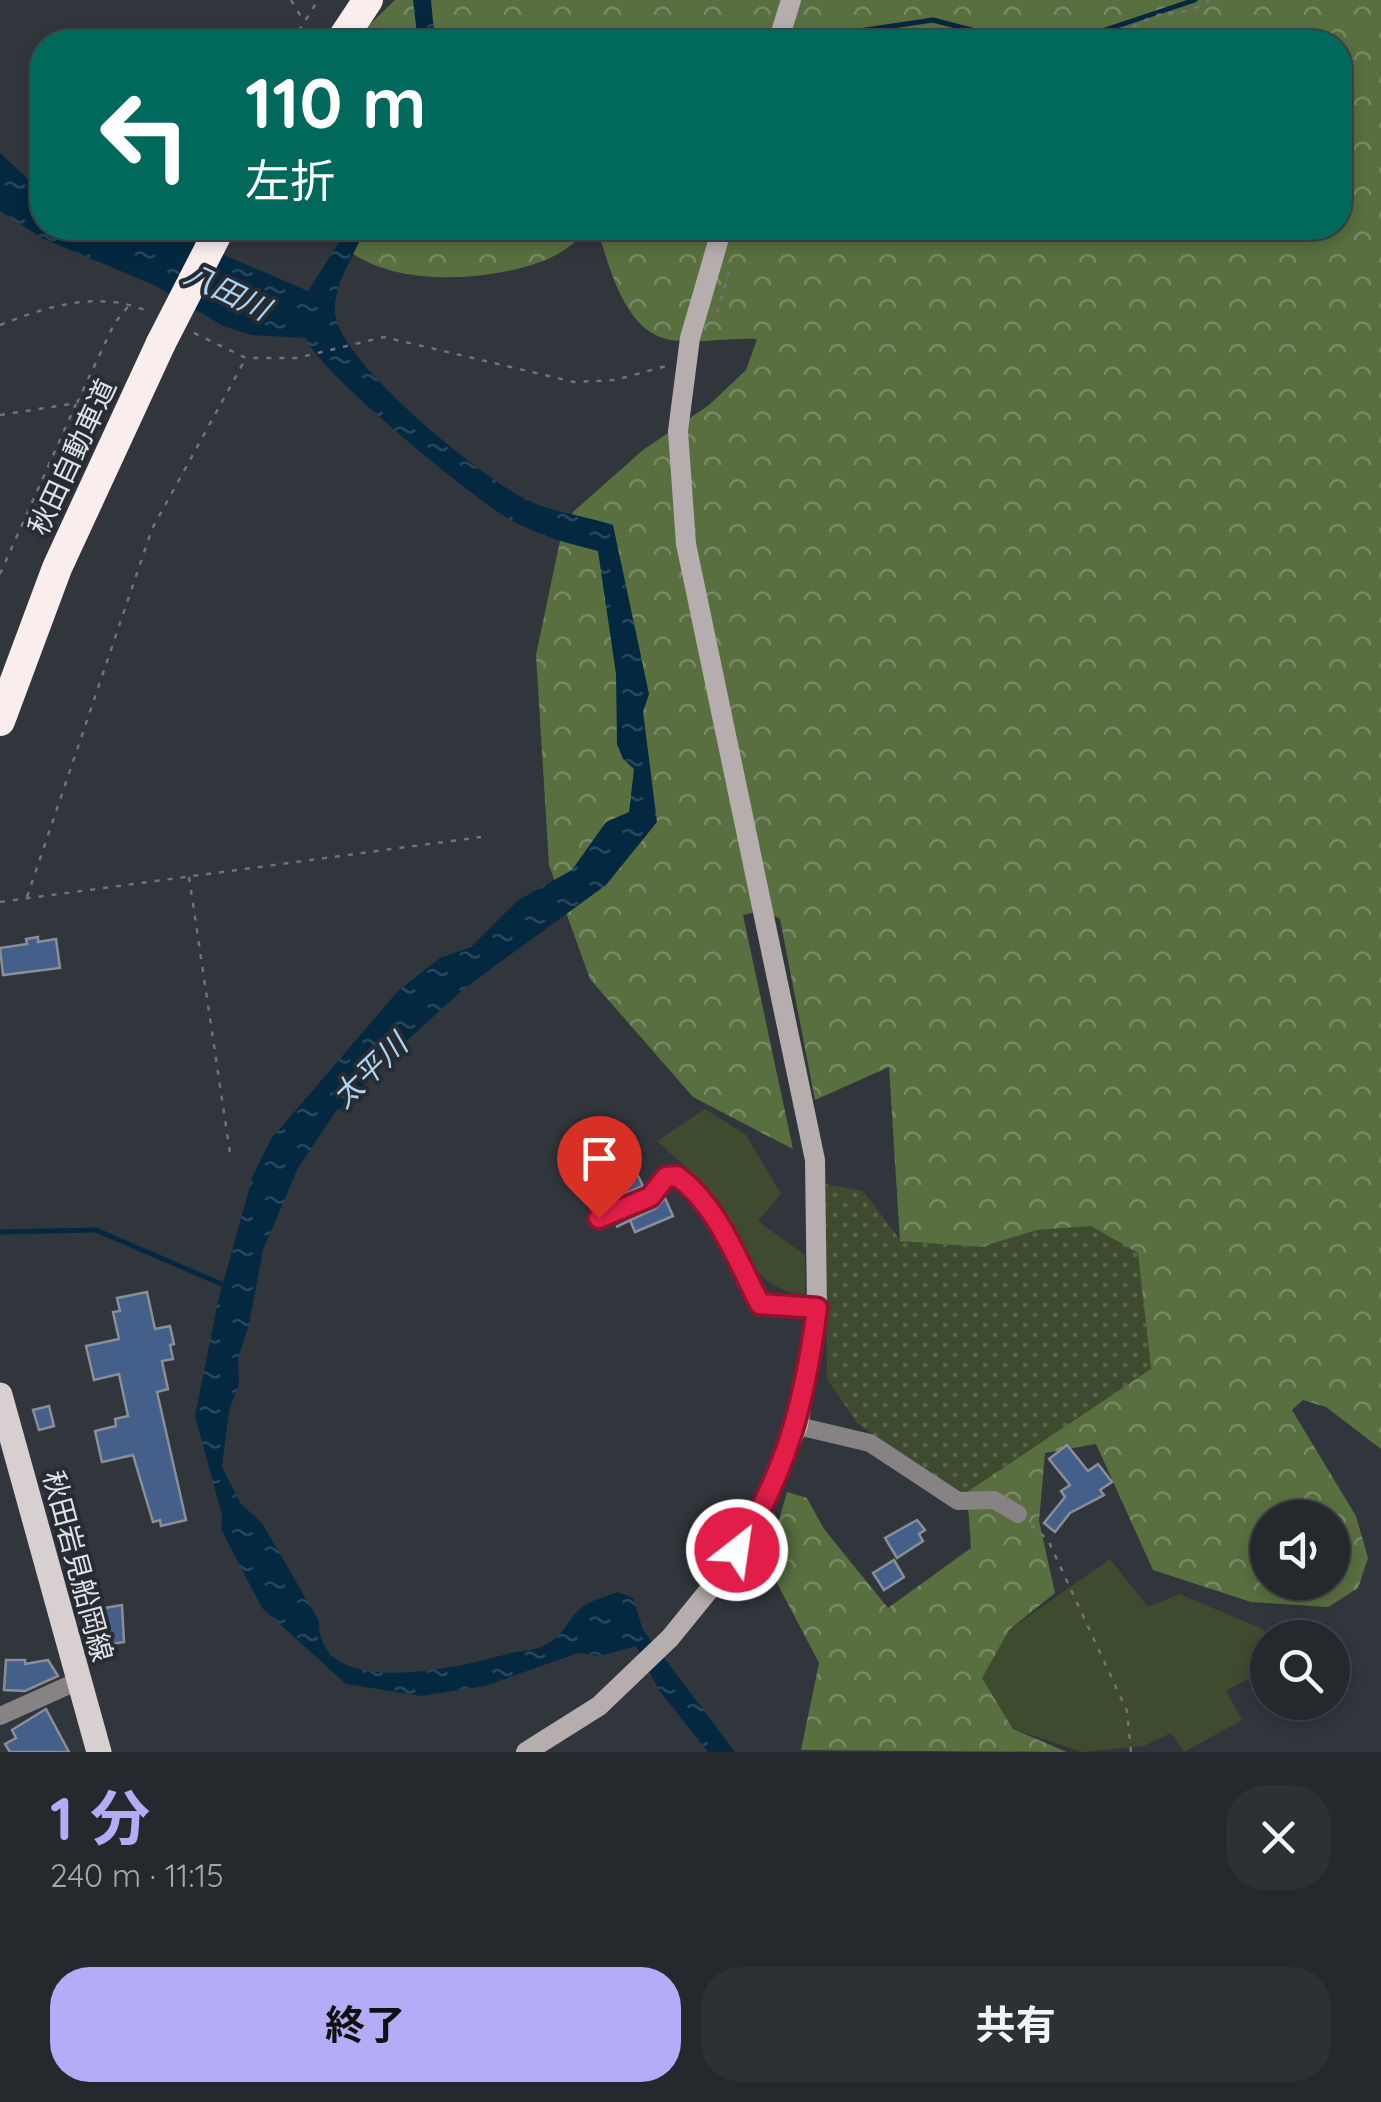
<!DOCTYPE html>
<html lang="ja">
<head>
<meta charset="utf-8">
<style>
  :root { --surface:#25282d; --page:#2d3035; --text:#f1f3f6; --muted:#a3a6aa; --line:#424449; --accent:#b5acf8 }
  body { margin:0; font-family:Quicksand,"Noto Sans JP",sans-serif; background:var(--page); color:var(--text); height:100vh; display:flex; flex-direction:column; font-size:38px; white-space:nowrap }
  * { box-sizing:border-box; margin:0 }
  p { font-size:32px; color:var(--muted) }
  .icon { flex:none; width:55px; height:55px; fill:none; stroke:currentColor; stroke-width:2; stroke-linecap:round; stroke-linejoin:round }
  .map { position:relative; height:1752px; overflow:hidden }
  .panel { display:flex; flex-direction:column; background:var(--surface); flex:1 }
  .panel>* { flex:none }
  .hud { position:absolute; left:30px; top:30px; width:1322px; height:210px; border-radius:40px; box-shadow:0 5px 15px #0003,0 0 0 2px var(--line); background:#00695c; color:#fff; overflow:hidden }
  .fabs { position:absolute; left:1250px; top:1500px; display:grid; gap:20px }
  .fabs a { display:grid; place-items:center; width:100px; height:100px; border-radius:50%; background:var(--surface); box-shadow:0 5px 15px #0003,0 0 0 2px var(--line); font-size:50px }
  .pin { position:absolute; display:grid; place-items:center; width:85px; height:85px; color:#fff; margin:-102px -42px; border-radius:50% 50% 50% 0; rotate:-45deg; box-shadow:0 0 10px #0007 }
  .pin .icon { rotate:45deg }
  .me { position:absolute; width:110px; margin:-55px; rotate:30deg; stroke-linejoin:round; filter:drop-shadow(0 0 8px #0008) }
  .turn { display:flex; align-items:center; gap:35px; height:210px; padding:0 50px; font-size:45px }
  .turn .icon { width:130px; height:130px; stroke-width:2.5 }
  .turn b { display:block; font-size:70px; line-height:85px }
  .round { display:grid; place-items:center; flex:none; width:105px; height:105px; border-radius:40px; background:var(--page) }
  .overview { display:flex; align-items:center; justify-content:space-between; height:170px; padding:0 50px }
  h1 { font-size:60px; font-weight:700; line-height:75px; color:var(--accent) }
  .primary-button { display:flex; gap:20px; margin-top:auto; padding:20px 50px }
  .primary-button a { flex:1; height:115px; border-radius:40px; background:var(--accent); color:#111; font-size:40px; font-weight:700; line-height:115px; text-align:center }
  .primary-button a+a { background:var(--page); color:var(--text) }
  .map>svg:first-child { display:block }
</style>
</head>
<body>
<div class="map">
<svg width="1381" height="1752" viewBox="0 0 1381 1752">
  <defs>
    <pattern id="grass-dots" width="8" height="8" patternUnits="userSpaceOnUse" patternTransform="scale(2.5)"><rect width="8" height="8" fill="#3e4b2f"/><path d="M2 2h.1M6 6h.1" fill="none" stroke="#59654d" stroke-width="1.8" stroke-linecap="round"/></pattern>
    <pattern id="forest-crowns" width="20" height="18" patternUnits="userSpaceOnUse" patternTransform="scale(2.5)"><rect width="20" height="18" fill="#596f3f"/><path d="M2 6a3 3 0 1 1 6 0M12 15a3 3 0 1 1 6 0" fill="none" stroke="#788a64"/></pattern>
    <pattern id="water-ripples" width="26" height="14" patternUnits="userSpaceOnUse" patternTransform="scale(2.5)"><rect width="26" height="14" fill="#032840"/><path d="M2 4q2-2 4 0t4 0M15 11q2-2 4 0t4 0" fill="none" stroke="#27475c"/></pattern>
  </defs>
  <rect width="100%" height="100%" fill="#31363c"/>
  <polygon fill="url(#grass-dots)" points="826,1184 863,1191 901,1241 981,1247 1037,1230 1092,1226 1138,1252 1151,1369 960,1497 857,1423 827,1379"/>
  <g fill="url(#forest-crowns)" fill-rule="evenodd">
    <path d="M 395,0 L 1381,0 L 1381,1449 L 1326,1407 L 1303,1400 L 1292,1410 L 1356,1516 L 1368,1558 L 1358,1588 L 1328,1607 L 1251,1602 L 1153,1570 L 1096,1444 L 1045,1453 L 1039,1521 L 1055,1593 L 1009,1630 L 1013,1729 L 1067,1752 L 801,1750 L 819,1663 L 777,1583 L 778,1523 L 787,1492 L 807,1498 L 824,1529 L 888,1608 L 971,1548 L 967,1492 L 1151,1369 L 1138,1253 L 1091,1226 L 1037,1230 L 981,1247 L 900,1241 L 889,1067 L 815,1100 L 780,919 L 763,910 L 743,915 L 793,1149 L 693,1097 L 590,979 L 549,865 L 536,655 L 561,536 L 573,512 L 643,450 L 709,405 L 746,370 L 757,339 C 730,337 699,344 671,340 C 624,333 609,265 597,228 L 1340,228 L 1340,42 L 359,42 L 367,27 ZM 1268,1518 L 1332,1518 L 1332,1582 L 1268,1582 Z"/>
    <path d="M 329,228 L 595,228 C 580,237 566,251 550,258 C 491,284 365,292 329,228 Z"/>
  </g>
  <g fill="#3e4b2f">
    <path d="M 705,1109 L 746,1135 L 781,1194 L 758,1221 L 805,1255 L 805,1294 C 750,1293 736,1229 708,1191 C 695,1173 674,1157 657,1141 Z"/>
    <polygon points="1110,1559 1148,1607 1179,1594 1263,1629 1268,1637 1267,1668 1226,1691 1242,1720 1184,1752 1171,1733 1144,1746 1082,1752 1013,1729 982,1678 1009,1630"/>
  </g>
  <g fill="url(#water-ripples)">
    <polygon points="413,0 431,0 435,42 418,42"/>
    <path d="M 0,153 L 42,192 L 42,228 L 146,228 L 196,243 L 308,291 L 348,228 L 366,228 C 356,251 332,287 335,314 C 342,365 479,475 525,499 C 553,513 583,515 613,525 L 649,694 L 643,712 L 657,822 L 606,885 L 466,987 L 379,1066 L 351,1103 L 336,1111 L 298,1168 L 263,1250 L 249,1325 L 238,1358 L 239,1383 L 229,1411 L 222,1467 L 241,1504 L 262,1523 L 319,1621 C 317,1703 464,1666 507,1654 C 520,1651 534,1651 545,1645 C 565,1636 567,1619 582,1607 C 592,1600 607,1596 618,1592 L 633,1598 L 643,1630 L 735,1752 L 708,1752 L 659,1690 L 636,1646 L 600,1656 L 578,1653 L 485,1686 L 421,1696 L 346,1684 L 262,1608 L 221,1529 L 222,1515 L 195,1416 L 218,1301 L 253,1175 L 271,1139 L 398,991 L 440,958 L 471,947 L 517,901 L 572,870 L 606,822 L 629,812 L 634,769 L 623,759 L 617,744 L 616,674 L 598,551 C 567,543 539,536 511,520 C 477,502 315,369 306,338 L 251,335 L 223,326 L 156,286 L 42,238 L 0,211 Z"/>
  </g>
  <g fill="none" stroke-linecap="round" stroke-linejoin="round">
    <g stroke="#032840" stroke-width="5">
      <polyline points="852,32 933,20 975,31 1102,31 1195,0"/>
      <polyline points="0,1232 96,1230 226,1286"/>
    </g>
  </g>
  <g fill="#445f89" stroke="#8a8f97" stroke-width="2.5">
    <polygon points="38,937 38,942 56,939 60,968 3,975 0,948 27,944 26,939"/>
    <polygon points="630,1159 643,1186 612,1199 605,1181 621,1175 617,1164"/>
    <polygon points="665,1198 673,1216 635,1232 630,1220 616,1227 656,1208"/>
    <polygon points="147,1292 155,1329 170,1326 174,1344 170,1345 173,1359 162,1361 168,1389 157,1392 186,1520 161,1526 160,1520 153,1522 133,1455 102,1462 95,1431 116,1426 115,1419 128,1416 119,1374 94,1380 86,1346 119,1339 113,1312 120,1311 117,1298"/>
    <polygon points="49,1406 54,1426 39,1430 33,1410"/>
    <polygon points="1067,1445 1088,1471 1098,1464 1112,1482 1100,1490 1104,1495 1070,1513 1055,1532 1044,1523 1065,1497 1061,1491 1070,1485 1049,1459"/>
    <polygon points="917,1520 925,1530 919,1534 923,1541 897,1558 885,1538"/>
    <polygon points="894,1560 904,1577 884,1590 873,1573"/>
    <polygon points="122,1605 124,1642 101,1646 92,1610"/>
    <polygon points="6,1660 25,1660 25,1664 48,1660 58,1676 25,1691 4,1690"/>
    <polygon points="46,1709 69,1752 10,1752 5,1744 16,1738 12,1730"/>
  </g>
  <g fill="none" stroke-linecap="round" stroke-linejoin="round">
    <g stroke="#70747a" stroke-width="2.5" stroke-dasharray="5 8" stroke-linecap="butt">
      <polyline points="291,0 303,20"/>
      <polyline points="292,42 318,0"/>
      <path d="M 852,42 L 871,34 L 933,29 L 974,39 L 1104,38 C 1123,35 1132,26 1148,19 C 1170,8 1185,18 1209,0"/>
      <polyline points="717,313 729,272"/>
      <path d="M 0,325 C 48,306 101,289 151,313"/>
      <polyline points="194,333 246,358 297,358 384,337 574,382 615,380 670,365"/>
      <polyline points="0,415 77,403 114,324 130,304"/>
      <polyline points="0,574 76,404"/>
      <polyline points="189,877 231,1160"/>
      <polyline points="27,897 152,529 246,358"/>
      <polyline points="0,902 481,837"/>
      <polyline points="1031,1525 1048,1540 1127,1711 1131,1752"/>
    </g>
    <g stroke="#878283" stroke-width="18">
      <path d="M 599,1218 L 650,1197 L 666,1177 L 677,1176 C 718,1206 738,1260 760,1304 L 817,1308"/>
      <polyline points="798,1426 870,1443 958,1501 994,1500 1018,1514"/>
      <polyline points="0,1716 78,1681"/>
    </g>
    <g stroke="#b5adae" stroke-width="20">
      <polyline points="778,42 791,0"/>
      <polyline points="526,1752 599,1706 670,1638 718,1579 755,1522 798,1426 817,1308 815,1160 686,544 678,431 690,338 722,228"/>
    </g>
    <polyline stroke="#d8cfd0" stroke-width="25" points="0,1395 99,1752"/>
    <g stroke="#f9edee" stroke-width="30">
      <polyline points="340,42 368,0"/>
      <polyline points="0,721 57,568 161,343"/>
    </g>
    <polyline stroke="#f9edee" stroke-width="30" points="161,343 220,228"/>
  </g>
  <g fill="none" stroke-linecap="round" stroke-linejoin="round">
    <g stroke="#92132f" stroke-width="25">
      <path id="route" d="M 599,1218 L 650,1197 L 666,1177 L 677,1176 C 718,1206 737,1260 760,1304 L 817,1308 C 805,1400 787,1472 737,1550"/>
    </g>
    <use href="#route" stroke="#e11d48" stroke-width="18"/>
  </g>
  <g text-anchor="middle" stroke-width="8" stroke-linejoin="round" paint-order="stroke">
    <g font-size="28" fill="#dfe2e6" stroke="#272c32">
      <text transform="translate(72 457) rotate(-65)" y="10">秋田自動車道</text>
      <text transform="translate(78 1566) rotate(75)" y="10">秋田岩見船岡線</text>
    </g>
    <g font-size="30" font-style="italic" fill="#acd4f5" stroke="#272c32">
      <text transform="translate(227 292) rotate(26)" y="10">八田川</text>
      <text transform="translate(370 1071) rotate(-44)" y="10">太平川</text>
    </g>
  </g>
</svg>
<div class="fabs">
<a><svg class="icon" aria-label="sound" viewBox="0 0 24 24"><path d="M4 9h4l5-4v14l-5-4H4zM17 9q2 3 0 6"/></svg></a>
<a><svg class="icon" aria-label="search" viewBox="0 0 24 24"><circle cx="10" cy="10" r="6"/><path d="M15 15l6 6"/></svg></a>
</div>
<div class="pin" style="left:599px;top:1218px;background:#d93025"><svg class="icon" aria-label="arrive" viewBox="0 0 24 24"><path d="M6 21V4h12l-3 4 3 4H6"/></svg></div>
<svg class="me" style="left:737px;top:1550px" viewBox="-20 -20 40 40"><circle r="17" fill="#e11d48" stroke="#fff" stroke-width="3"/><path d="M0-11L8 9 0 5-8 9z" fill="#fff"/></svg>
<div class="hud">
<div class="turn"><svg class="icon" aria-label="left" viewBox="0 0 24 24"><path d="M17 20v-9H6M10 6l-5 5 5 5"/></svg><div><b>110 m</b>左折</div></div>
</div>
</div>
<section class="panel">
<div class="overview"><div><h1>1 分</h1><p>240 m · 11:15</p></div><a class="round"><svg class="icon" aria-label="close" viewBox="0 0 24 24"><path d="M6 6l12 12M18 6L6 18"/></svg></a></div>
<div class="primary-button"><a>終了</a><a>共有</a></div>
</section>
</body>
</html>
